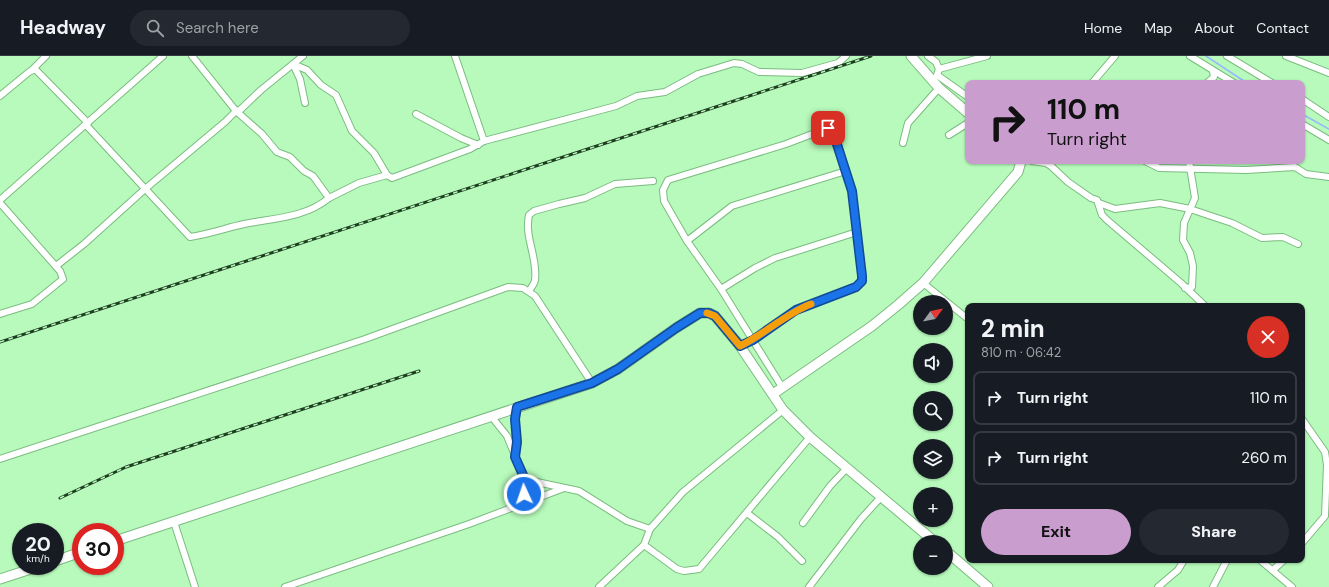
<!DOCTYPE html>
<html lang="en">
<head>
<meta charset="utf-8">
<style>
  :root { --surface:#171b24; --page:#242831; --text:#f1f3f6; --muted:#9ea1a6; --line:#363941; --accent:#c99ece }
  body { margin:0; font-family:"DM Sans",sans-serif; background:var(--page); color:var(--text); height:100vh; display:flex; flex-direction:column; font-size:15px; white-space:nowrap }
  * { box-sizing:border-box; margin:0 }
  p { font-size:13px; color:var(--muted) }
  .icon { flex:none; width:22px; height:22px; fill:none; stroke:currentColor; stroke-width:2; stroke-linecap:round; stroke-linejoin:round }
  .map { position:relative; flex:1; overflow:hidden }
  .panel { position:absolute; left:965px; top:247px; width:340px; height:260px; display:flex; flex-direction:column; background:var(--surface); border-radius:8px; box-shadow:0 1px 3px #0004 }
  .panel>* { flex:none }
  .top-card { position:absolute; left:965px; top:24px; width:340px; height:84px; border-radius:8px; box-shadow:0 1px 3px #0004; background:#c99ece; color:#111; overflow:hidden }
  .needle { width:26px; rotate:57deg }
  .buttons { position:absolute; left:913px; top:239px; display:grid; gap:8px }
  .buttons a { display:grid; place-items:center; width:40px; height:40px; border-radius:50%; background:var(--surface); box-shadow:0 1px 3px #0004; font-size:20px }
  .speed { position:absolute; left:12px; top:467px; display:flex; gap:8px; font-size:20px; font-weight:700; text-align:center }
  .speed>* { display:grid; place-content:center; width:52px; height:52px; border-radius:50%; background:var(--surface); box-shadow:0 1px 3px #0004; line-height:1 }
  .speed small { font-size:10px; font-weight:400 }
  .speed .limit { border:6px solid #d22; background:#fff; color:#111 }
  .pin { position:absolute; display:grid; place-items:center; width:34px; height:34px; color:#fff; margin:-17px; border-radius:8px; box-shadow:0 2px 6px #0006 }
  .me { position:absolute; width:44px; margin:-22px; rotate:357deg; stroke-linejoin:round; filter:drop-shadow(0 0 3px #0008) }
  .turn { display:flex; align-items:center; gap:14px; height:84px; padding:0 16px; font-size:18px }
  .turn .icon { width:52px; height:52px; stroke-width:2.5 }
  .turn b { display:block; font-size:28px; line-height:34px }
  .round { display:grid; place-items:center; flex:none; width:42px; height:42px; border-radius:21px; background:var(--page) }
  .headline { display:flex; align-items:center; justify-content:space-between; height:68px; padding:0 16px }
  h1 { font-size:24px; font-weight:800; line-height:30px }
  .button { display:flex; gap:8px; margin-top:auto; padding:8px 16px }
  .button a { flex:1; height:46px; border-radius:24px; background:var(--accent); color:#111; font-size:16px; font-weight:800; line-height:46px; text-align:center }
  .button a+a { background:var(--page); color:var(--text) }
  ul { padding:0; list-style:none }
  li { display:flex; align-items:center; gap:12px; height:54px; margin:0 8px 6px; padding:0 8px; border:2px solid var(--line); border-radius:8px }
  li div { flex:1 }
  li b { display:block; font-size:15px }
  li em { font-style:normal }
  header { display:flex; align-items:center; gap:24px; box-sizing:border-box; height:56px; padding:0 20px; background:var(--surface); border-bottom:1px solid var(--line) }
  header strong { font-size:19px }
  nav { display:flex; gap:22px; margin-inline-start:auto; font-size:14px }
  .search { width:280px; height:36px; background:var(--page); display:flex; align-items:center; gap:10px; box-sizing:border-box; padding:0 14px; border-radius:22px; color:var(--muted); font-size:15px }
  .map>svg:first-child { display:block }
</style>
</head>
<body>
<header>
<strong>Headway</strong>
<div class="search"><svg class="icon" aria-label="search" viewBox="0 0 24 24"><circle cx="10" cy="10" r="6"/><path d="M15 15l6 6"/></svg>Search here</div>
<nav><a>Home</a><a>Map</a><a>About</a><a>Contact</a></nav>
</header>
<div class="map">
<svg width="1329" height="531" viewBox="0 0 1329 531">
  <rect width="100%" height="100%" fill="#b7fabb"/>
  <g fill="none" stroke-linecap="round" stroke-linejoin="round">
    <g stroke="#98b6fd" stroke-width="1.5">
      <polyline points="1206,0 1247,27"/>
      <polyline points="1302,58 1329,73"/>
    </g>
    <g stroke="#7bbc80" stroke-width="8">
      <g id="street">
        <polyline points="192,0 236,55 262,78 277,96 290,101 304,115 313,120 329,142 359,127 387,119"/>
        <polyline points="455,0 484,85"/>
        <polyline points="928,0 936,6 939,13 937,19 968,41"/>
        <polyline points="1190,0 1234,27"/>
        <polyline points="1227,0 1272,27"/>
        <polyline points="1286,0 1329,17"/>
        <polyline points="939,13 987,0"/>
        <polyline points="32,14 46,0"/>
        <polyline points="1092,27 1115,0"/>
        <polyline points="1207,27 1214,21 1213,15"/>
        <polyline points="0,40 29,16 35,13 88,67"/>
        <polyline points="1302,43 1329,61"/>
        <polyline points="305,47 300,23 293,8 307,14 321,29 336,39 352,75 374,97 387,119 392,122 470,93 484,85 616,50 637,40 665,36 698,18 734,7 742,8 759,16 802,17 838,7 846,0"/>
        <polyline points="416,58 461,82 478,89"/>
        <polyline points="1302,68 1329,84"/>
        <path d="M 86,69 L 190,181 C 209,178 226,172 244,168 C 274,162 305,162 329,142"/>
        <polyline points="949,79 968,67"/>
        <polyline points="903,87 908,67 939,32"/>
        <polyline points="1032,105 1046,107 1051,110 1068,126 1091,142 1097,144 1102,159 1107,164 1181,227 1205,250"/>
        <polyline points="1145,105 1159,112 1246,114 1295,111 1306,118 1329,121"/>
        <polyline points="0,144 163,0"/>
        <polyline points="0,147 60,215 63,223 32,248 0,258"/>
        <polyline points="1099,147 1115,153 1160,147 1190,153 1232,167 1262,182 1283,181 1298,188"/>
        <polyline points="687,185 732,150 846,115"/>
        <polyline points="56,210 84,188 145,133 225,66 236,55 240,54 261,34 303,0"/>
        <polyline points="923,227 968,263"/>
        <polyline points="1185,232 1192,231 1193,210 1190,197 1183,184 1184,167 1195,142 1189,105"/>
        <polyline points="721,233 755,212 775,202 857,176"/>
        <path d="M 529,235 C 531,232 535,227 535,224 C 538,202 524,181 529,159 L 534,155 L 559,148 L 585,142 L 615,128 L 653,125"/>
        <polyline points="740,290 753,284 796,254 856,231 861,225 862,220 852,135 835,79 831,73 828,72 786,88 668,124 663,134 664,145 687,185 721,233 782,331"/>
        <polyline points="491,360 507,380 523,419 532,425 579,435 627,465 650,473 683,436 783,354"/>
        <polyline points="1302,363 1325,396 1327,409 1325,460 1302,487"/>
        <path d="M 515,399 C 518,383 514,368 517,351"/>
        <polyline points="0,403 365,283 508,231 523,232 535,240 592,327"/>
        <path d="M 518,449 C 525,440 523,430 523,419"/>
        <polyline points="747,457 778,481 802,505"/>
        <polyline points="174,466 195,531"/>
        <polyline points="803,467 830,430 847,412"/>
        <polyline points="644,489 677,513 684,515 699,513 810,381"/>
        <polyline points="1260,504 1292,531"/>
        <polyline points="1273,514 1284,504"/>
        <polyline points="285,531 469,468 564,432"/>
        <polyline points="599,531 644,489 650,473"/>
        <polyline points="809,531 861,463 881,441"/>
        <polyline points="1158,531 1178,514 1184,504"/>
        <polyline points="1213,531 1227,504"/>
      </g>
    </g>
    <g stroke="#7bbc80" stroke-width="11">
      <g id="secondary">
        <polyline points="911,0 939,32 968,57"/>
        <polyline points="773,338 872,270 898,249 923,227 1018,116 1021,105"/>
        <polyline points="115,485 592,327 618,313 676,272 700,257 709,257 715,260 740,290 783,354 810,381 935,486"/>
        <polyline points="946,495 988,531"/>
        <polyline points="55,505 81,496"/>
        <polyline points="0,523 40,510"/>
      </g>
    </g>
    <use href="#street" stroke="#fff" stroke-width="6"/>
    <use href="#secondary" stroke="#fff" stroke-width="9"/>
    <g stroke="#1e3e21" stroke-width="3">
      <g id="rail">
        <polyline points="0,286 871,0"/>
        <polyline points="60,442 126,411 419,315"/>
      </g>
    </g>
    <use href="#rail" stroke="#b7fabb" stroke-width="1.5" stroke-dasharray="4.5" stroke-linecap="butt"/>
  </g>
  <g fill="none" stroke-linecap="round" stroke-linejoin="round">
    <g stroke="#114b97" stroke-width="10">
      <polyline id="route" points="524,438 523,419 515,401 517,386 515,363 517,351 592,327 618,313 676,272 700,257 709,257 715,260 740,290 753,284 796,254 856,231 862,225 862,220 852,135 834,79 831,73 828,72"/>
    </g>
    <use href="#route" stroke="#1a73e8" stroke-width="7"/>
    <path stroke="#f59e0b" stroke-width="7" d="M 707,257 L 715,260 L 740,290 C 765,278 785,258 811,248"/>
  </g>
</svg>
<div class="buttons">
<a><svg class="needle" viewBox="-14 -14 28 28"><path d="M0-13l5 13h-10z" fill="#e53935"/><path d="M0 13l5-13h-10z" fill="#9ea1a6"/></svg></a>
<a><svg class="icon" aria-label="sound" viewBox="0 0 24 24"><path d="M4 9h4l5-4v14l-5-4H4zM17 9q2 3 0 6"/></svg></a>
<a><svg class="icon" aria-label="search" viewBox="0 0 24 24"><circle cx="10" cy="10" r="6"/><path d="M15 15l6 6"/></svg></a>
<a><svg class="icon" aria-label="layers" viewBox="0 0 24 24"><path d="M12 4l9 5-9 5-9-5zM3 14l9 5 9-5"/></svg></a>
<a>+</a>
<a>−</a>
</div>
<div class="speed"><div>20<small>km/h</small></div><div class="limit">30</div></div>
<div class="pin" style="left:828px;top:72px;background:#d93025"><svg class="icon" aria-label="arrive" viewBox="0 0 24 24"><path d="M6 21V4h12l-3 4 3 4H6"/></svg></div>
<svg class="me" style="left:524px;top:438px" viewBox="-20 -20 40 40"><circle r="17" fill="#1a73e8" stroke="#fff" stroke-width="3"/><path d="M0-11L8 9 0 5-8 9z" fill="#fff"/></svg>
<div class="top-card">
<div class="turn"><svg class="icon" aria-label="right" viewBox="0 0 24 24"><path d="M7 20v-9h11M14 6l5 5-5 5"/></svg><div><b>110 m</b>Turn right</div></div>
</div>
<section class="panel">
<div class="headline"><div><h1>2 min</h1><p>810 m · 06:42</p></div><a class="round" style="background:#d93025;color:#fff"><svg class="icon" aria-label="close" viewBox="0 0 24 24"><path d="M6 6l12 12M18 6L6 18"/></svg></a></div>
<ul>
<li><svg class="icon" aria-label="right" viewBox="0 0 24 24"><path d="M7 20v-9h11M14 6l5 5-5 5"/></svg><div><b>Turn right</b></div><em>110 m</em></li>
<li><svg class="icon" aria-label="right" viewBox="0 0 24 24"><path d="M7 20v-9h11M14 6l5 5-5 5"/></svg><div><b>Turn right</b></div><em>260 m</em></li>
</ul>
<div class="button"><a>Exit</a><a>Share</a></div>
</section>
</div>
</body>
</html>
